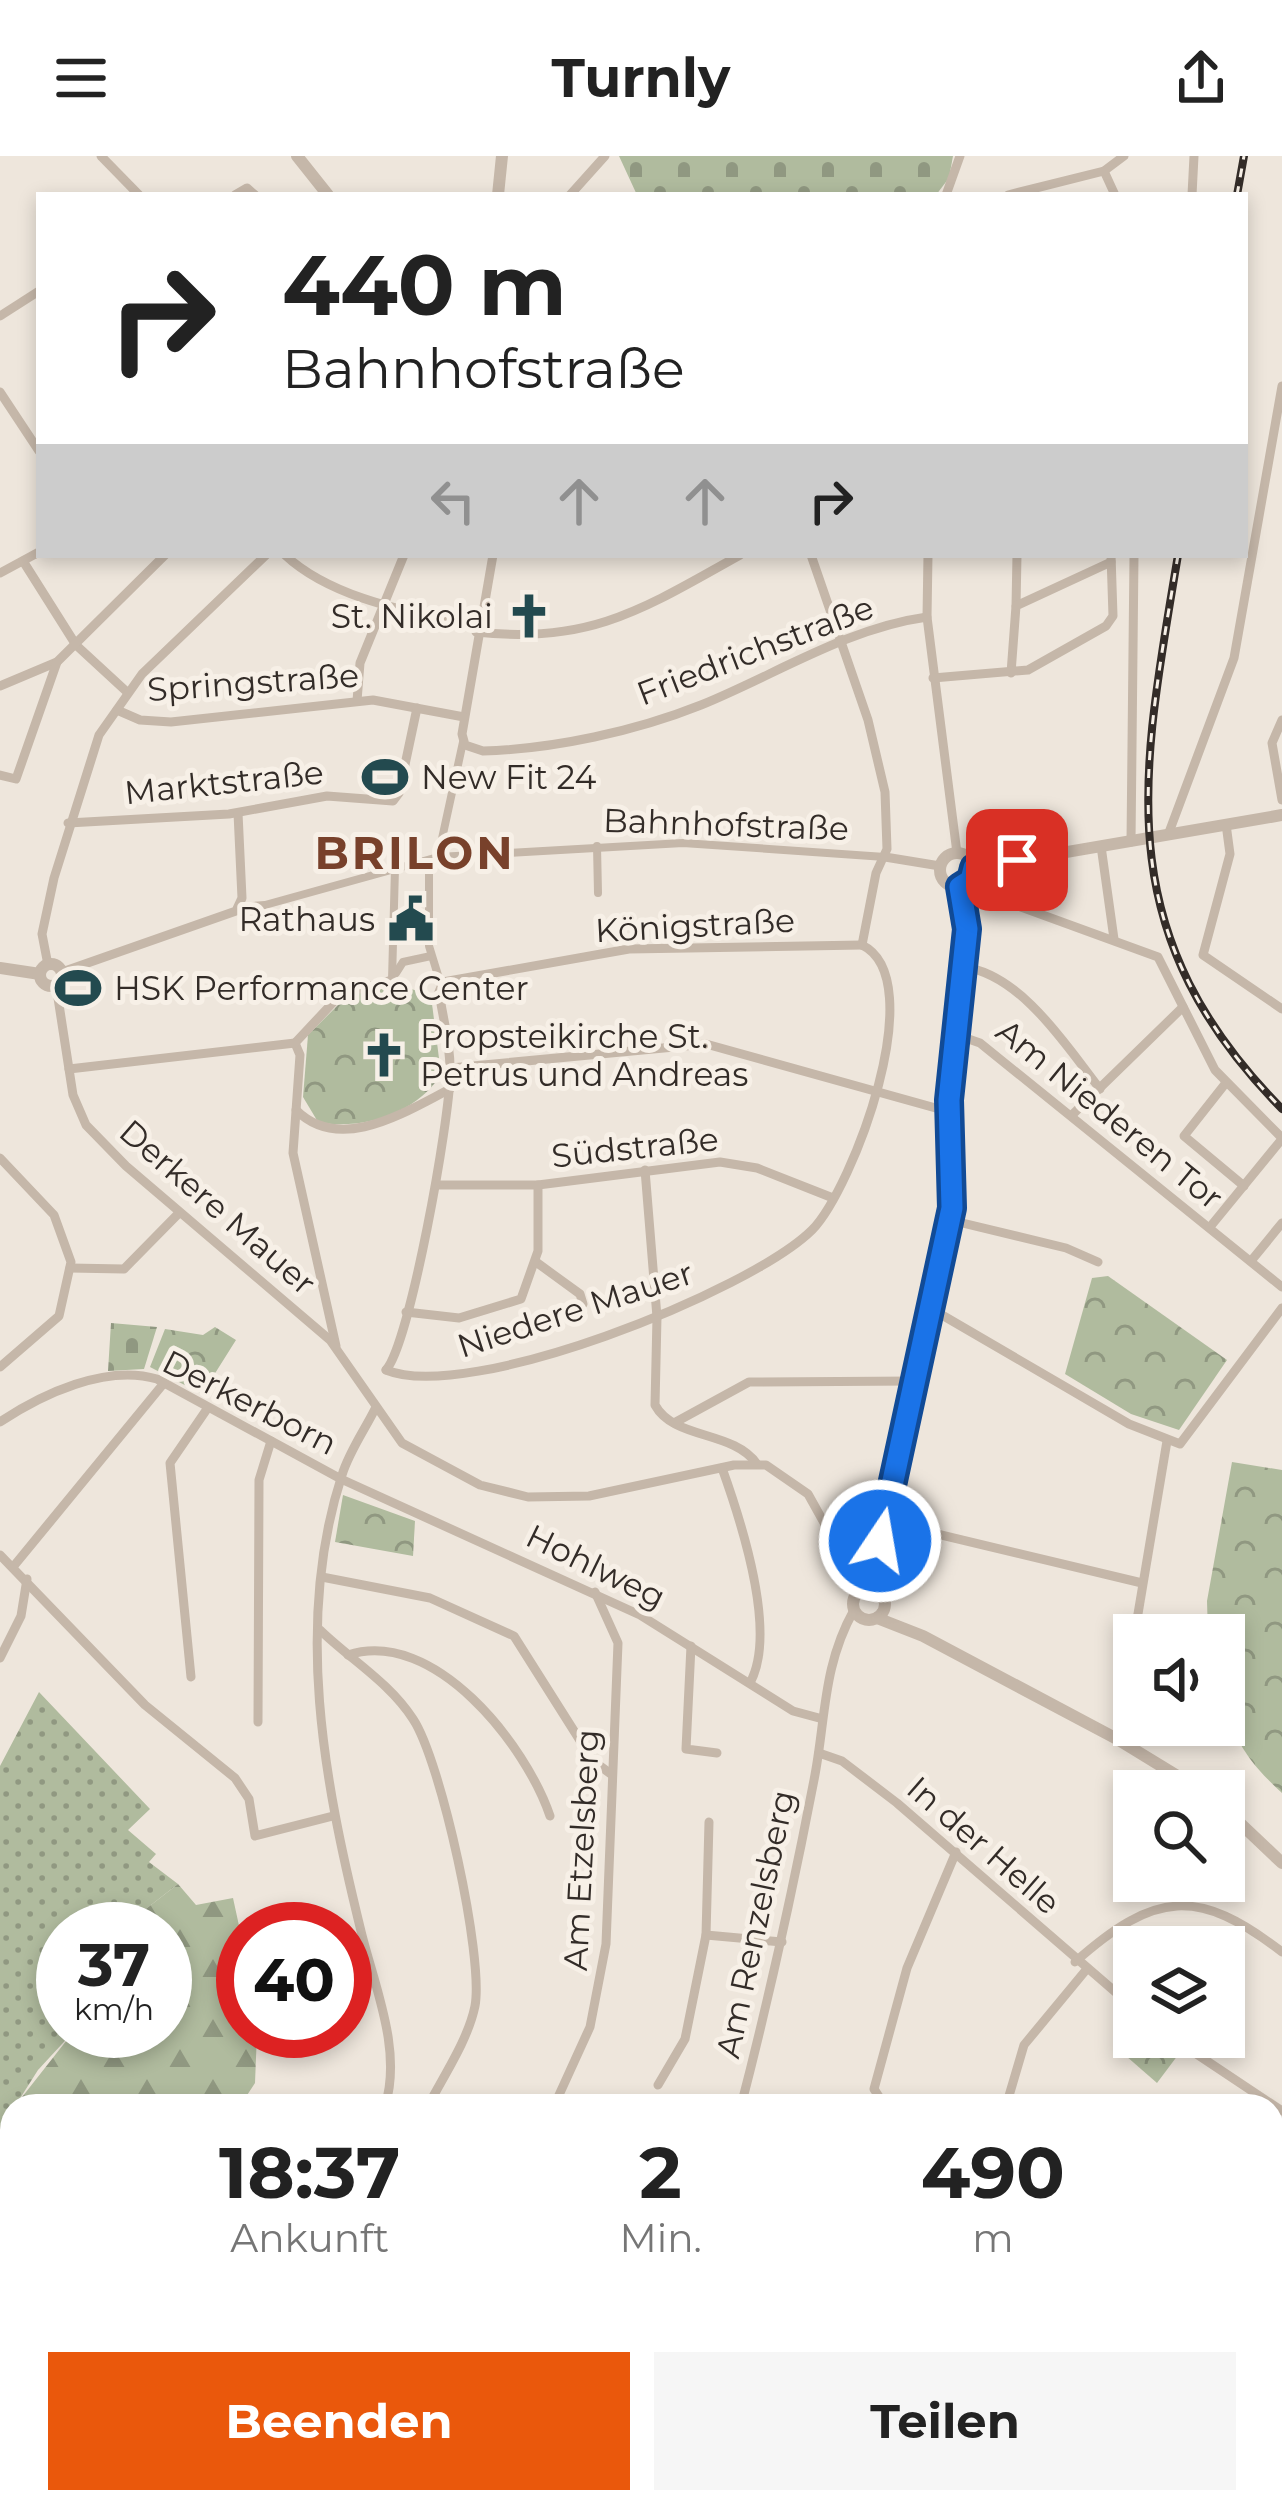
<!DOCTYPE html>
<html lang="de">
<head>
<meta charset="utf-8">
<style>
  :root { --surface:#fff; --page:#f6f6f6; --text:#222; --muted:#767676; --accent:#ea580c }
  body { margin:0; font-family:Montserrat,sans-serif; background:var(--page); color:var(--text); height:100vh; display:flex; flex-direction:column; font-size:45px; white-space:nowrap }
  * { box-sizing:border-box; margin:0 }
  p { font-size:39px; color:var(--muted) }
  .icon { flex:none; width:66px; height:66px; fill:none; stroke:currentColor; stroke-width:2; stroke-linecap:round; stroke-linejoin:round }
  .map { position:relative; flex:1; overflow:hidden }
  .details { position:absolute; left:0px; top:1938px; width:1284px; height:420px; display:flex; flex-direction:column; background:var(--surface); border-radius:36px 36px 0 0; box-shadow:0 6px 18px #0003 }
  .details>* { flex:none }
  .top-card { position:absolute; left:36px; top:36px; width:1212px; height:366px; border-radius:0px; box-shadow:0 6px 18px #0003; background:#fff; color:var(--text); overflow:hidden }
  .tools { position:absolute; left:1113px; top:1458px; display:grid; gap:24px }
  .tools a { display:grid; place-items:center; width:132px; height:132px; border-radius:0px; background:var(--surface); box-shadow:0 6px 18px #0003; font-size:60px }
  .speed { position:absolute; left:36px; top:1746px; display:flex; gap:24px; font-size:60px; font-weight:700; text-align:center }
  .speed>* { display:grid; place-content:center; width:156px; height:156px; border-radius:50%; background:var(--surface); box-shadow:0 6px 18px #0003; line-height:1 }
  .speed small { font-size:30px; font-weight:400 }
  .speed .limit { border:18px solid #d22; background:#fff; color:#111 }
  .pin { position:absolute; display:grid; place-items:center; width:102px; height:102px; color:#fff; margin:-51px; border-radius:24px; box-shadow:0 6px 18px #0006 }
  .me { position:absolute; width:132px; margin:-66px; rotate:12deg; stroke-linejoin:round; filter:drop-shadow(0 0 9px #0008) }
  .turn { display:flex; align-items:center; gap:42px; height:252px; padding:0 48px; font-size:54px }
  .turn .icon { width:156px; height:156px; stroke-width:2.5 }
  .turn b { display:block; font-size:84px; line-height:102px }
  .lanes { display:flex; align-items:center; height:114px; padding:0 48px; background:#0003; justify-content:center; gap:60px; direction:ltr }
  .lanes .off { opacity:.35 }
  .eta { display:flex; justify-content:space-evenly; align-items:center; height:204px; text-align:center }
  .eta b { font-size:72px; font-weight:700; line-height:84px }
  .action { display:flex; gap:24px; margin-top:auto; padding:24px 48px }
  .action a { flex:1; height:138px; border-radius:0px; background:var(--accent); color:#fff; font-size:48px; font-weight:700; line-height:138px; text-align:center }
  .action a+a { background:var(--page); color:var(--text) }
  header { display:flex; justify-content:space-between; align-items:center; height:156px; padding:0 48px; background:var(--surface); font-size:54px; font-weight:700 }
  .map>svg:first-child { display:block }
</style>
</head>
<body>
<header><svg class="icon" aria-label="menu" viewBox="0 0 24 24"><path d="M4 6h16M4 12h16M4 18h16"/></svg>Turnly<svg class="icon" aria-label="share" viewBox="0 0 24 24"><path d="M12 15V3M7 8l5-5 5 5M5 13v7h14v-7"/></svg></header>
<div class="map">
<svg width="1282" height="2358" viewBox="0 0 1282 2358">
  <defs>
    <pattern id="grass-dots" width="8" height="8" patternUnits="userSpaceOnUse" patternTransform="scale(3)"><rect width="8" height="8" fill="#b0bb9e"/><path d="M2 2h.1M6 6h.1" fill="none" stroke="#909881" stroke-width="1.8" stroke-linecap="round"/></pattern>
    <pattern id="forest-firs" width="22" height="20" patternUnits="userSpaceOnUse" patternTransform="scale(3)"><rect width="22" height="20" fill="#b0bb9e"/><path d="M5 1l3.5 6h-7zM16 11l3.5 6h-7z" fill="#909881"/></pattern>
    <pattern id="cemetery-stones" width="16" height="16" patternUnits="userSpaceOnUse" patternTransform="scale(3)"><rect width="16" height="16" fill="#b0bb9e"/><path d="M2 7V4a2 2 0 0 1 4 0v3zM10 15v-3a2 2 0 0 1 4 0v3z" fill="#909881"/></pattern>
    <pattern id="park-crowns" width="20" height="18" patternUnits="userSpaceOnUse" patternTransform="scale(3)"><rect width="20" height="18" fill="#b0bb9e"/><path d="M2 6a3 3 0 1 1 6 0M12 15a3 3 0 1 1 6 0" fill="none" stroke="#909881"/></pattern>
  </defs>
  <rect width="100%" height="100%" fill="#eee6dc"/>
  <g fill="url(#grass-dots)">
    <polygon points="39,1536 150,1653 128,1674 156,1698 149,1706 178,1728 120,1773 63,1773 63,1875 74,1875 38,1914 0,1974 0,1610"/>
    <polygon points="0,1998 12,2036 12,2133 0,2136"/>
  </g>
  <polygon fill="url(#forest-firs)" points="178,1728 196,1749 233,1742 243,1788 243,1875 257,1877 255,1927 240,1950 15,1950 74,1875 165,1875 165,1773 120,1773"/>
  <g fill="url(#cemetery-stones)">
    <polygon points="619,0 953,0 949,22 936,39 637,39"/>
    <polygon points="111,1167 157,1171 144,1213 108,1215"/>
  </g>
  <g fill="url(#park-crowns)">
    <path d="M 395,827 L 431,840 L 441,918 C 418,957 361,975 318,966 L 303,941 L 308,879 L 347,840 Z"/>
    <polygon points="1108,1120 1227,1204 1179,1274 1131,1258 1065,1218 1092,1122"/>
    <polygon points="215,1171 236,1184 202,1238 150,1211 165,1173 203,1179"/>
    <path d="M 1232,1306 L 1282,1314 L 1282,1637 C 1224,1584 1224,1553 1224,1479 L 1208,1479 L 1207,1445 Z"/>
    <polygon points="343,1339 415,1365 413,1400 335,1386"/>
    <polygon points="1134,1879 1153,1881 1178,1899 1157,1927 1118,1893"/>
    <polygon points="1272,2331 1282,2340 1282,2358 1192,2358 1186,2346 1272,2346"/>
  </g>
  <g fill="none" stroke-linecap="round" stroke-linejoin="round">
    <g stroke="#7ea4a8" stroke-width="3">
      <polyline points="412,2358 421,2346"/>
      <polyline points="1257,2358 1261,2346"/>
    </g>
    <g stroke="#c5b7a9" stroke-width="8">
      <polyline points="597,690 598,737"/>
      <polyline points="438,701 683,687 885,701"/>
      <polyline points="438,701 463,586"/>
      <polyline points="429,707 429,790 441,829"/>
      <polyline points="240,751 265,749 438,701"/>
      <polyline points="396,817 403,806 431,800"/>
      <polyline points="392,824 395,712"/>
    </g>
    <g stroke="#c5b7a9" stroke-width="9">
      <polyline points="101,0 139,39"/>
      <polyline points="1104,15 1115,39"/>
      <polyline points="235,39 247,32 255,39"/>
      <polyline points="570,39 605,0"/>
      <polyline points="946,39 960,0"/>
      <polyline points="1008,39 1104,15 1124,0"/>
      <polyline points="1192,39 1194,0"/>
      <polyline points="0,160 39,135"/>
      <polyline points="0,236 39,295"/>
      <path d="M 285,399 C 333,444 416,457 477,471"/>
      <path d="M 493,399 L 462,578 L 465,589 L 483,595 C 554,593 636,575 701,549 C 775,519 847,472 927,461"/>
      <polyline points="811,399 868,564 885,636 887,693 876,717 862,789"/>
      <polyline points="928,399 927,461 957,697"/>
      <polyline points="23,405 76,489 127,536"/>
      <polyline points="0,417 39,396"/>
      <polyline points="1016,450 1017,399"/>
      <path d="M 476,476 C 590,489 645,452 740,399"/>
      <polyline points="1011,517 1016,450 1111,406"/>
      <polyline points="933,522 1028,514 1106,470 1113,460 1111,399"/>
      <polyline points="0,530 57,506 165,399"/>
      <polyline points="357,545 360,507 404,399"/>
      <polyline points="117,554 140,564 171,566 373,544 464,561"/>
      <polyline points="1282,564 1272,587 1282,644"/>
      <polyline points="0,619 16,623 57,506"/>
      <polyline points="68,667 229,658 327,640 393,645 399,637 417,552"/>
      <polyline points="1226,668 1230,698 1203,799 1282,853"/>
      <polyline points="1168,679 1234,502 1282,230"/>
      <polyline points="1131,686 1134,399"/>
      <polyline points="1101,690 1114,783"/>
      <polyline points="885,701 940,710"/>
      <polyline points="969,726 988,739 1158,801 1215,914 1282,982"/>
      <polyline points="48,809 42,778 54,722 99,579 142,518 266,399"/>
      <path d="M 964,811 C 1022,819 1067,891 1100,933"/>
      <polyline points="62,816 236,755 242,742 238,657"/>
      <polyline points="56,829 73,939 86,969 126,1010 330,1184 402,1287 480,1329 528,1341 589,1340 734,1309 766,1309 808,1338 861,1433"/>
      <polyline points="957,879 980,887 1282,1131"/>
      <polyline points="295,887 300,899 293,997 336,1190"/>
      <polyline points="295,887 341,838 392,824"/>
      <polyline points="451,912 706,888 950,956"/>
      <polyline points="69,913 295,887"/>
      <polyline points="1225,928 1184,980 1244,1030"/>
      <path d="M 296,954 C 340,998 405,956 450,933"/>
      <polyline points="1072,959 1183,851"/>
      <polyline points="0,1002 54,1059 71,1106 59,1160 0,1211"/>
      <path d="M 645,1014 L 657,1161 L 655,1249 C 674,1284 733,1274 757,1308"/>
      <polyline points="436,1029 538,1029 720,1006 757,1012 833,1042"/>
      <polyline points="950,1064 1066,1092 1098,1106"/>
      <polyline points="1210,1071 1282,983"/>
      <polyline points="1251,1105 1282,1067"/>
      <polyline points="536,1106 580,1138 583,1148"/>
      <polyline points="70,1112 124,1113 179,1057"/>
      <polyline points="930,1152 1129,1268 1180,1288 1282,1152"/>
      <polyline points="406,1156 459,1162 521,1143 538,1095 538,1029"/>
      <path d="M 386,1214 C 410,1187 450,963 450,918 C 451,891 443,863 439,836 L 443,826 L 629,793 L 862,789"/>
      <path d="M 386,1214 C 468,1248 749,1136 812,1074 C 853,1032 932,823 862,789"/>
      <path d="M 375,1253 C 364,1275 349,1296 342,1319 C 294,1466 324,1625 360,1771 C 373,1827 403,1893 385,1950"/>
      <path d="M 0,1266 C 42,1238 106,1208 157,1223 L 341,1323 L 640,1459 L 793,1555 L 819,1562"/>
      <polyline points="674,1267 749,1226 914,1225"/>
      <path d="M 722,1312 C 741,1365 778,1476 750,1527"/>
      <polyline points="883,1365 1142,1427"/>
      <polyline points="0,1399 145,1549 235,1622 249,1643 255,1680 333,1660"/>
      <polyline points="847,1407 862,1411 869,1405"/>
      <polyline points="13,1411 164,1227"/>
      <polyline points="322,1421 430,1442 514,1480 593,1605 611,1618"/>
      <path d="M 320,1474 C 351,1504 389,1526 413,1563 C 441,1605 484,1801 475,1850 C 468,1884 444,1919 428,1950"/>
      <polyline points="691,1490 686,1593 717,1597"/>
      <path d="M 348,1499 C 434,1471 526,1589 550,1660"/>
      <polyline points="0,1502 21,1460 27,1423"/>
      <polyline points="191,1521 170,1307 207,1253"/>
      <polyline points="258,1566 259,1324 271,1285"/>
      <polyline points="1117,1583 1167,1285"/>
      <polyline points="819,1597 842,1605 897,1647 1134,1852"/>
      <polyline points="706,1779 782,1786"/>
      <path d="M 1075,1806 C 1155,1735 1198,1731 1282,1796"/>
      <polyline points="1171,1881 1282,1955"/>
      <polyline points="658,1929 685,1883 706,1779 709,1666"/>
      <polyline points="554,1950 590,1871 606,1788 618,1487 595,1436"/>
      <path d="M 741,1950 C 769,1842 793,1733 814,1624 C 826,1564 822,1511 854,1454"/>
      <polyline points="885,1950 874,1933 907,1812 956,1696"/>
      <polyline points="1006,1950 1024,1889 1086,1814"/>
      <polyline points="1272,2057 1282,2002"/>
      <polyline points="1272,2095 1282,2105"/>
      <polyline points="0,2236 12,2230"/>
      <polyline points="1272,2257 1282,2269"/>
      <polyline points="0,2339 6,2336"/>
      <polyline points="402,2346 407,2358"/>
      <polyline points="723,2346 737,2358"/>
      <polyline points="912,2346 916,2358"/>
      <polyline points="1057,2346 1064,2358"/>
      <polyline points="1127,2346 1134,2358"/>
      <polyline points="130,2358 145,2346"/>
      <polyline points="244,2358 248,2346"/>
      <polyline points="370,2358 384,2346"/>
      <polyline points="536,2358 549,2346"/>
      <polyline points="670,2358 686,2353 712,2358"/>
      <polyline points="787,2358 797,2346"/>
    </g>
    <g stroke="#c5b7a9" stroke-width="12">
      <polyline points="297,0 328,39"/>
      <polyline points="498,39 502,0"/>
      <circle cx="957" cy="714" r="17"/>
      <polyline points="974,712 1282,659"/>
      <circle cx="51" cy="819" r="11"/>
      <polyline points="0,812 40,818"/>
      <circle cx="869" cy="1448" r="16"/>
      <polyline points="876,1432 882,1370 952,1052 949,944 967,773 960,731"/>
      <polyline points="877,1462 923,1480 1117,1583 1202,1635"/>
      <polyline points="1224,1652 1282,1707"/>
    </g>
    <g stroke="#332c28" stroke-width="8">
      <g id="rail">
        <polyline points="1237,39 1244,0"/>
        <path d="M 1178,399 C 1141,621 1107,775 1282,953"/>
      </g>
    </g>
    <use href="#rail" stroke="#f7f0e7" stroke-width="3" stroke-dasharray="9" stroke-linecap="butt"/>
  </g>
  <g fill="none" stroke-linecap="round" stroke-linejoin="round">
    <g stroke="#114b97" stroke-width="30">
      <polyline id="route" points="880,1385 952,1052 949,944 967,773 960,731 971,724 974,712 1017,704"/>
    </g>
    <use href="#route" stroke="#1a73e8" stroke-width="21"/>
  </g>
  <defs>
    <g id="church-bare" transform="scale(3.6)"><path d="M-1.2-6h2.4v3.5h3.3v2.4h-3.3V6h-2.4V-.1h-3.3v-2.4h3.3Z" fill="#234a4f" stroke="#f7f0e7" stroke-width="2.5" paint-order="stroke"/></g>
    <g id="stadium-bare" transform="scale(3.6)"><path d="M0-5a6.5 5 0 1 0 0 10a6.5 5 0 1 0 0-10ZM-3.5-1.8h7v3.6h-7Z" fill="#234a4f" stroke="#f7f0e7" stroke-width="2.5" paint-order="stroke"/></g>
    <g id="civic-bare" transform="scale(3.6)"><path d="M-.6-6.5H3V-4.5H.6V-3L4-1V1h2V6H-6V1h2V-1L-.6-3ZM-1.2 2.5V6h2.4V2.5Z" fill="#234a4f" stroke="#f7f0e7" stroke-width="2.5" paint-order="stroke"/></g>
  </defs>
  <g fill-rule="evenodd">
    <use href="#church-bare" x="529" y="460"/>
    <use href="#stadium-bare" x="385" y="621"/>
    <use href="#civic-bare" x="411" y="763"/>
    <use href="#stadium-bare" x="78" y="832"/>
    <use href="#church-bare" x="384" y="899"/>
  </g>
  <g text-anchor="middle" stroke-width="10" stroke-linejoin="round" paint-order="stroke">
    <g font-size="33" fill="#332c28" stroke="#f7f0e7" text-anchor="start">
      <text x="493" y="472" text-anchor="end">St. Nikolai</text>
      <text x="421" y="633">New Fit 24</text>
      <text x="375" y="775" text-anchor="end">Rathaus</text>
      <text x="114" y="844">HSK Performance Center</text>
      <text x="420" y="892">Propsteikirche St.<tspan x="420" dy="38">Petrus und Andreas</tspan></text>
    </g>
    <g font-size="33" fill="#332c28" stroke="#f7f0e7">
      <text transform="translate(755 494) rotate(-21)" y="12">Friedrichstraße</text>
      <text transform="translate(253 526) rotate(-4)" y="12">Springstraße</text>
      <text transform="translate(224 626) rotate(-6)" y="12">Marktstraße</text>
      <text transform="translate(726 668) rotate(2)" y="12">Bahnhofstraße</text>
      <text transform="translate(695 769) rotate(-3)" y="12">Königstraße</text>
      <text transform="translate(1110 958) rotate(39)" y="12">Am Niederen Tor</text>
      <text transform="translate(635 991) rotate(-6)" y="12">Südstraße</text>
      <text transform="translate(218 1051) rotate(41)" y="12">Derkere Mauer</text>
      <text transform="translate(575 1153) rotate(-18)" y="12">Niedere Mauer</text>
      <text transform="translate(250 1246) rotate(27)" y="12">Derkerborn</text>
      <text transform="translate(596 1410) rotate(26)" y="12">Hohlweg</text>
      <text transform="translate(984 1689) rotate(41)" y="12">In der Helle</text>
      <text transform="translate(581 1694) rotate(-87)" y="12">Am Etzelsberg</text>
      <text transform="translate(755 1768) rotate(-78)" y="12">Am Renzelsberg</text>
    </g>
    <g font-size="45" font-weight="bold" letter-spacing="3" fill="#78412b" stroke="#f7f0e7">
      <text x="415" y="713">BRILON</text>
    </g>
  </g>
</svg>
<div class="tools">
<a><svg class="icon" aria-label="sound" viewBox="0 0 24 24"><path d="M4 9h4l5-4v14l-5-4H4zM17 9q2 3 0 6"/></svg></a>
<a><svg class="icon" aria-label="search" viewBox="0 0 24 24"><circle cx="10" cy="10" r="6"/><path d="M15 15l6 6"/></svg></a>
<a><svg class="icon" aria-label="layers" viewBox="0 0 24 24"><path d="M12 4l9 5-9 5-9-5zM3 14l9 5 9-5"/></svg></a>
</div>
<div class="speed"><div>37<small>km/h</small></div><div class="limit">40</div></div>
<div class="pin" style="left:1017px;top:704px;background:#d93025"><svg class="icon" aria-label="arrive" viewBox="0 0 24 24"><path d="M6 21V4h12l-3 4 3 4H6"/></svg></div>
<svg class="me" style="left:880px;top:1385px" viewBox="-20 -20 40 40"><circle r="17" fill="#1a73e8" stroke="#fff" stroke-width="3"/><path d="M0-11L8 9 0 5-8 9z" fill="#fff"/></svg>
<div class="top-card">
<div class="turn"><svg class="icon" aria-label="right" viewBox="0 0 24 24"><path d="M7 20v-9h11M14 6l5 5-5 5"/></svg><div><b>440 m</b>Bahnhofstraße</div></div>
<div class="lanes"><svg class="icon off" aria-label="left" viewBox="0 0 24 24"><path d="M17 20v-9H6M10 6l-5 5 5 5"/></svg><svg class="icon off" aria-label="ahead" viewBox="0 0 24 24"><path d="M12 20V5M6 11l6-6 6 6"/></svg><svg class="icon off" aria-label="ahead" viewBox="0 0 24 24"><path d="M12 20V5M6 11l6-6 6 6"/></svg><svg class="icon" aria-label="right" viewBox="0 0 24 24"><path d="M7 20v-9h11M14 6l5 5-5 5"/></svg></div>
</div>
<section class="details">
<div class="eta">
<div><b>18:37</b><p>Ankunft</p></div>
<div><b>2</b><p>Min.</p></div>
<div><b>490</b><p>m</p></div>
</div>
<div class="action"><a>Beenden</a><a>Teilen</a></div>
</section>
</div>
</body>
</html>
